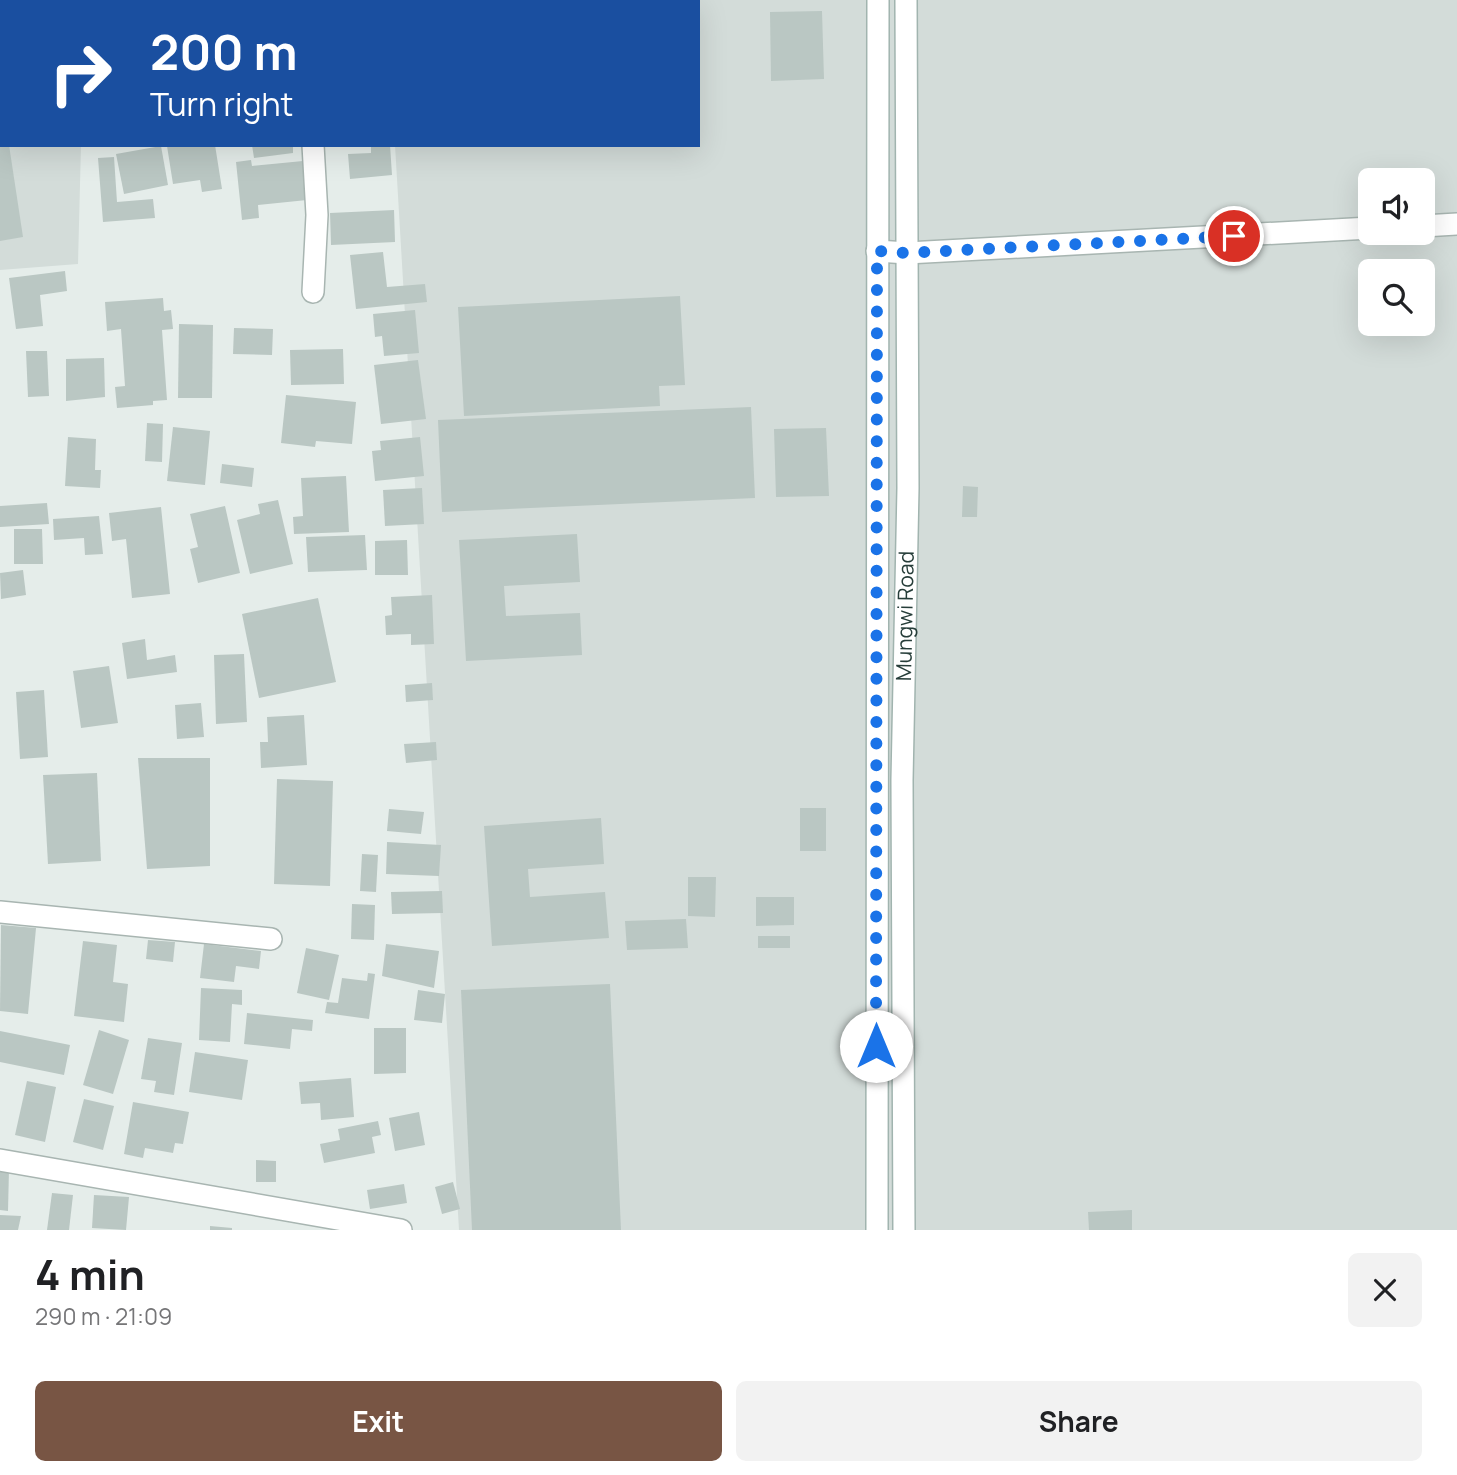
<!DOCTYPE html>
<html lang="en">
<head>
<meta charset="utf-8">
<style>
  :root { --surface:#fff; --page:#f2f2f2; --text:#202124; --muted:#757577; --accent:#785544 }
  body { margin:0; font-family:Manrope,sans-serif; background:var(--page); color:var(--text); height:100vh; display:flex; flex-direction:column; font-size:26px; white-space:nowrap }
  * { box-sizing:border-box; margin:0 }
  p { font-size:23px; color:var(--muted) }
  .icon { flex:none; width:38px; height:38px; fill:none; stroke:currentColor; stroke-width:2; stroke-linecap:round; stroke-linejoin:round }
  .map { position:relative; height:1230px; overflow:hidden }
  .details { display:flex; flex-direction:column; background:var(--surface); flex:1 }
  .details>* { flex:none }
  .hud { position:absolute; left:0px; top:0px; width:700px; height:147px; box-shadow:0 7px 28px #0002; background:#1a4fa0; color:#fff; overflow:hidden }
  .fabs { position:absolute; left:1358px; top:168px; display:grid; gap:14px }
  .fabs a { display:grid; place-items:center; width:77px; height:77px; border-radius:10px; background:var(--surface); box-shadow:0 7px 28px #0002; font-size:35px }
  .pin { position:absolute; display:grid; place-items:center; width:60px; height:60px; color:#fff; margin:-30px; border:4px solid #fff; border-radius:50%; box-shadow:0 2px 7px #0007 }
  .me { position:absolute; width:77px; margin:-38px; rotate:0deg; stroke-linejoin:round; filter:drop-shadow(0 0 5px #0008) }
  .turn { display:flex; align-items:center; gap:24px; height:147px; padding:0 35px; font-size:32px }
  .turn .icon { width:91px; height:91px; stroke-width:2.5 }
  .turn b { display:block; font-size:49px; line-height:60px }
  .round { display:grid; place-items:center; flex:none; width:74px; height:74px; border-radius:10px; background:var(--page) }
  .summary { display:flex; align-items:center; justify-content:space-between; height:119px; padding:0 35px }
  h1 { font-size:42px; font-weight:700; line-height:52px }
  .button { display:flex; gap:14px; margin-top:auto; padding:14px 35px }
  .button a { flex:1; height:80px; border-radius:10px; background:var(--accent); color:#fff; font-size:28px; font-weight:700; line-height:80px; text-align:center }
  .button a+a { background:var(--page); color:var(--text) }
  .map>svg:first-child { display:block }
</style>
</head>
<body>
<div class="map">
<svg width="1457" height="1230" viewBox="0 0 1457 1230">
  <rect width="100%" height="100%" fill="#e5edea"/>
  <g fill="#d3dcd9" fill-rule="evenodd">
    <polygon points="0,0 84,0 2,2 2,145 81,145 78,264 0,270"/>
    <path d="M 387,0 L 1457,0 L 1457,1230 L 459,1230 L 395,145 L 698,145 L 698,2 ZM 1370,180 L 1423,180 L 1423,233 L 1370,233 ZM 1370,271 L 1423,271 L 1423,324 L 1370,324 Z"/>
  </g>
  <g fill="#bac7c3">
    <polygon points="822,11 824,79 771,81 770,12"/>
    <polygon points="0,145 9,145 23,237 0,241"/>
    <polygon points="215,145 222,189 202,192 200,180 173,184 167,146"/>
    <polygon points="252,145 293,145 293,153 254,158"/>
    <polygon points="371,145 390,145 392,175 350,179 348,154 371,153"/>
    <polygon points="161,146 168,185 124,194 116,154"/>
    <polygon points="114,157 117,202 153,199 155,218 103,222 98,158"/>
    <polygon points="251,160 252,166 303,161 307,200 258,205 259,218 242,220 236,162"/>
    <polygon points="394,210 395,242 331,245 330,213"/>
    <polygon points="383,252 387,287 425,284 427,302 356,309 350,255"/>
    <polygon points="65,271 67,291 40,295 43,326 16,329 9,278"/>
    <polygon points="680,296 685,385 659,386 660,406 464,416 458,307"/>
    <polygon points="163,298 164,311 171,310 173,329 162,330 167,400 153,401 153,405 117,408 115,387 125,386 121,329 107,331 105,302"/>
    <polygon points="415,310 419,353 384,356 382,336 375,337 373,314"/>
    <polygon points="179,324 213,325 212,398 178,398"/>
    <polygon points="234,328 273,329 272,355 233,354"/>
    <polygon points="343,349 344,384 291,385 290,350"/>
    <polygon points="26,351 47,351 49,396 28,397"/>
    <polygon points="104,358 105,397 66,401 66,359"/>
    <polygon points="418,360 426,419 381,424 374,365"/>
    <polygon points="286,395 356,402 352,444 316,441 315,447 281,443"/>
    <polygon points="751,407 755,498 442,512 438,420"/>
    <polygon points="147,423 163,424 162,462 145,461"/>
    <polygon points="173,427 210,431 205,485 167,481"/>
    <polygon points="826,428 829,496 776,497 774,429"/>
    <polygon points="68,437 96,439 95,470 101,470 100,488 65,486"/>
    <polygon points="420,437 424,476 375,481 372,451 381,450 380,441"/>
    <polygon points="222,464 254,468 252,487 220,483"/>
    <polygon points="346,476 349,532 294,534 293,517 303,516 301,478"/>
    <polygon points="963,486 978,487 977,517 962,517"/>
    <polygon points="422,488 424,524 385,526 383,490"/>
    <polygon points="278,500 293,564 250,574 237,520 260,514 258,504"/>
    <polygon points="47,503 49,524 0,527 0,506"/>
    <polygon points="225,506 240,573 198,583 190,549 198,547 190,514"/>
    <polygon points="161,507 170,594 132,598 126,539 112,541 109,513"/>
    <polygon points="99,516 103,554 85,555 84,538 54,540 53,519"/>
    <polygon points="14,529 42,529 43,564 14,564"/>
    <polygon points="577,534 580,582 504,586 506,616 580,613 582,655 466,661 459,540"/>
    <polygon points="365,535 367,570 308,572 306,537"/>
    <polygon points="407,540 408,575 375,575 375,541"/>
    <polygon points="23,570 26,595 1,599 0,573"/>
    <polygon points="432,595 434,644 411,645 411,634 386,635 385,616 392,615 391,597"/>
    <polygon points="318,598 336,682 259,698 242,614"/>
    <polygon points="145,639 147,660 175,655 177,672 127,679 122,643"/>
    <polygon points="244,654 247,722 216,724 214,655"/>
    <polygon points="109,666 118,723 81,728 73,671"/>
    <polygon points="432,683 433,700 406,702 405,685"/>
    <polygon points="44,690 48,757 20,759 16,692"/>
    <polygon points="201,703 204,737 177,739 175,705"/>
    <polygon points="304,715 307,765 261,768 260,742 268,742 267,717"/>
    <polygon points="436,742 437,760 406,763 404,744"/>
    <polygon points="138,758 210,758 210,866 147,869"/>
    <polygon points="97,773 101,861 48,864 43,775"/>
    <polygon points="277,779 333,781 330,886 274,884"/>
    <rect x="800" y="808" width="26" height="43"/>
    <polygon points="389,809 424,812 421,834 387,831"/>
    <polygon points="601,818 604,864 528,869 530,897 605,892 609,938 492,946 484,826"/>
    <polygon points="387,842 441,845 439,876 386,874"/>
    <polygon points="362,854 378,855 376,892 360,891"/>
    <polygon points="688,877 716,877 715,917 688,916"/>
    <polygon points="442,891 443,913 392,914 391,892"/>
    <polygon points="756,897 794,897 794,925 756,926"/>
    <polygon points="352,904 375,905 374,940 351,939"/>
    <polygon points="686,919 688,948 627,950 625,921"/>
    <polygon points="1,925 36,928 28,1014 0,1011"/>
    <rect x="758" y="936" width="32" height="12"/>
    <polygon points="148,940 175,942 173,962 146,959"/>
    <polygon points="83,941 117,945 113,982 128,984 124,1022 74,1016"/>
    <polygon points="204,944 261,951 259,969 236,966 234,982 200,978"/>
    <polygon points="386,944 439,951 434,988 382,976"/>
    <polygon points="306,948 339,955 329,1000 297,993"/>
    <polygon points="368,973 375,974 369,1019 325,1013 327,1002 338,1003 342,978 367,981"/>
    <polygon points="610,984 621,1230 472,1230 461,990"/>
    <polygon points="201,988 242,990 242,1005 232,1004 230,1042 199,1040"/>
    <polygon points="418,990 445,994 442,1023 414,1020"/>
    <polygon points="247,1013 313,1020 312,1031 292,1029 290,1049 244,1044"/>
    <polygon points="374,1028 406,1028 406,1073 374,1074"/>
    <polygon points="99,1030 129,1040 113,1094 83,1085"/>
    <polygon points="0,1031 70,1045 64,1075 0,1062"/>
    <polygon points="148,1038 182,1043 174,1095 154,1092 156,1081 141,1079"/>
    <polygon points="195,1052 248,1060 242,1100 189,1092"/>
    <polygon points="351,1078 354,1117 321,1120 320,1103 301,1104 299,1082"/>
    <polygon points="27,1081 56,1087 45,1142 15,1135"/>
    <polygon points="84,1099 114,1106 103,1150 73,1142"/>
    <polygon points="133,1102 189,1112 183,1144 175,1143 173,1153 145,1148 143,1158 124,1154"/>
    <polygon points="419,1112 425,1145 395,1151 389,1118"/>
    <polygon points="378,1121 381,1135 372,1137 375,1153 324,1163 320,1144 340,1140 338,1129"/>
    <polygon points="256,1160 276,1161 276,1182 256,1182"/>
    <polygon points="0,1169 9,1169 8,1211 0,1210"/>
    <polygon points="453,1182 460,1209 442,1214 435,1187"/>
    <polygon points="404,1184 407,1203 370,1209 367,1190"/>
    <polygon points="52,1193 73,1195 69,1230 47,1230"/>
    <polygon points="94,1195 129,1197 126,1230 92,1228"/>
    <polygon points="1132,1210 1132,1230 1089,1230 1088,1212"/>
    <polygon points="0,1215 21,1216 18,1230 0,1230"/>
    <polygon points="210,1226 232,1228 232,1230 210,1230"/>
  </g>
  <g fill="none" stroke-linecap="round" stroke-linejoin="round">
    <g stroke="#a8b5b1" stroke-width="24">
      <g id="minor">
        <polyline points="301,0 302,2"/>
        <polyline points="313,145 317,215 313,292"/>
        <polyline points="1423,226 1457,224"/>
        <polyline points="877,251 907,253 1370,228"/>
        <polyline points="0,912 271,939"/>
        <polyline points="0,1160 401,1230"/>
      </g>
    </g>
    <g stroke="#a1b4af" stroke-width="24">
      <g id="secondary">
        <polyline points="877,1230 878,0"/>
        <path id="s1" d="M 904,1230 L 902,780 L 908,488 L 906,0"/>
      </g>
    </g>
    <use href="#minor" stroke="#fff" stroke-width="21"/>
    <use href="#secondary" stroke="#fff" stroke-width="21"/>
  </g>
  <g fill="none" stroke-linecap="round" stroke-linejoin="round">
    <polyline stroke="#1a73e8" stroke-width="12" stroke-dasharray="0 21.6" points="876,1046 877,251 907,253 1234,236"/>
  </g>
  <g text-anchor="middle" stroke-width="7" stroke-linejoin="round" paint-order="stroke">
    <g font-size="21" fill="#263d39" stroke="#f5f9f8">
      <text dy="7" stroke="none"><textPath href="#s1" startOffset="614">Mungwi Road</textPath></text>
    </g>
  </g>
</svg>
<div class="fabs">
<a><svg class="icon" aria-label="sound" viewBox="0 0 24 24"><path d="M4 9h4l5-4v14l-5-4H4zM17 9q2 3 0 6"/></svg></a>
<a><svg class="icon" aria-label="search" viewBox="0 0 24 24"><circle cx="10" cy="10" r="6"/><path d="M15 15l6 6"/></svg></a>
</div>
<div class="pin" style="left:1234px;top:236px;background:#d93025"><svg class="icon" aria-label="arrive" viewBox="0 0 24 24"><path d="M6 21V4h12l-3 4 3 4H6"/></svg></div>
<svg class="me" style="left:876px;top:1046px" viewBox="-20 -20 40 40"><circle r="19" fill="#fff"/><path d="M0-13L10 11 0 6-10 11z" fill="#1a73e8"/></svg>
<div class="hud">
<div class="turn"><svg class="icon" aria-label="right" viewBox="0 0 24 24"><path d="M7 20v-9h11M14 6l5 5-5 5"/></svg><div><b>200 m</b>Turn right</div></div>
</div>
</div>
<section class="details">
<div class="summary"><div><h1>4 min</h1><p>290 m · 21:09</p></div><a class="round"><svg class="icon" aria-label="close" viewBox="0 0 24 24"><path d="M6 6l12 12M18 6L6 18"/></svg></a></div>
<div class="button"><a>Exit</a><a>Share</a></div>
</section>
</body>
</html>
